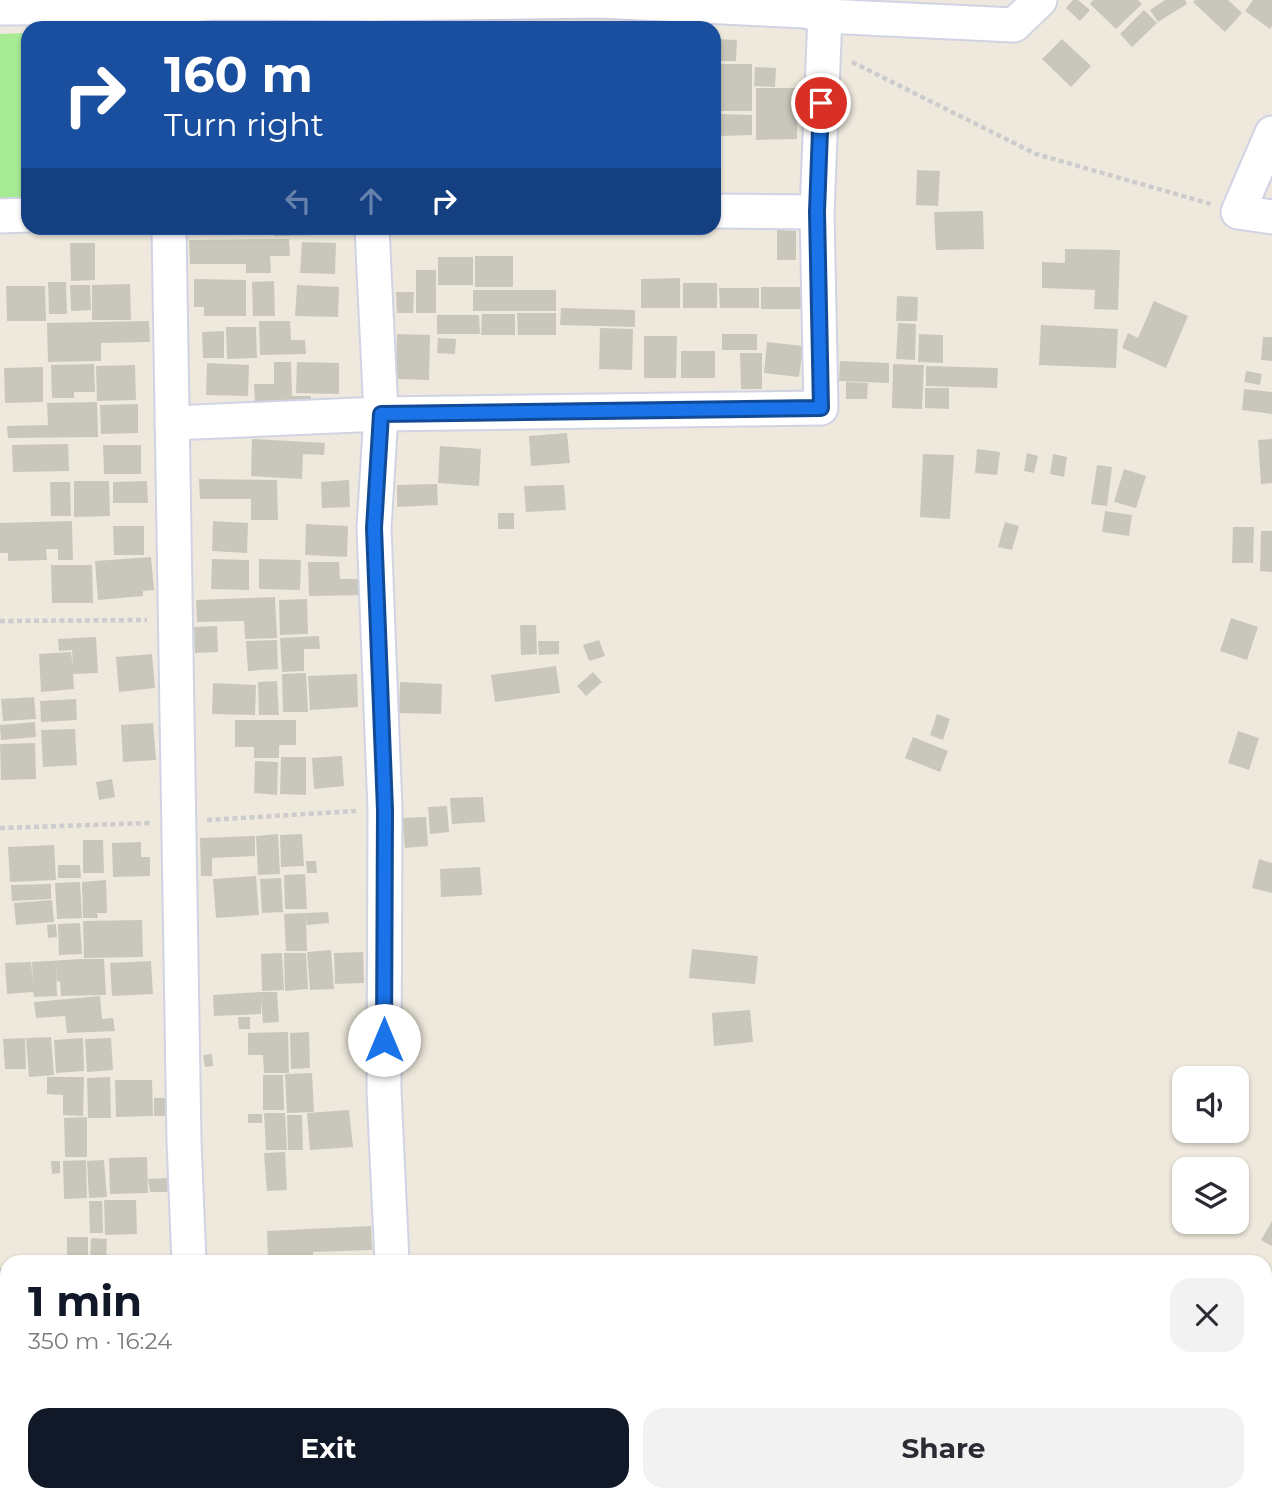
<!DOCTYPE html>
<html lang="en">
<head>
<meta charset="utf-8">
<style>
  :root { --surface:#fff; --page:#f2f2f3; --text:#2b2b33; --muted:#7c7c81; --accent:#111827 }
  body { margin:0; font-family:Montserrat,sans-serif; background:var(--page); color:var(--text); height:100vh; display:flex; flex-direction:column; font-size:26px; white-space:nowrap }
  * { box-sizing:border-box; margin:0 }
  p { font-size:23px; color:var(--muted) }
  .icon { flex:none; width:38px; height:38px; fill:none; stroke:currentColor; stroke-width:2; stroke-linecap:round; stroke-linejoin:round }
  .map { position:relative; flex:1; overflow:hidden }
  .details { position:absolute; left:0px; top:1255px; width:1272px; height:247px; display:flex; flex-direction:column; background:var(--surface); border-radius:21px 21px 0 0; box-shadow:0 2px 5px #0004 }
  .details>* { flex:none }
  .top-card { position:absolute; left:21px; top:21px; width:700px; height:214px; border-radius:21px; box-shadow:0 2px 5px #0004; background:#1a4fa0; color:#fff; overflow:hidden }
  .buttons { position:absolute; left:1172px; top:1066px; display:grid; gap:14px }
  .buttons a { display:grid; place-items:center; width:77px; height:77px; border-radius:14px; background:var(--surface); box-shadow:0 2px 5px #0004; font-size:35px }
  .pin { position:absolute; display:grid; place-items:center; width:60px; height:60px; color:#fff; margin:-30px; border:4px solid #fff; border-radius:50%; box-shadow:0 2px 7px #0007 }
  .me { position:absolute; width:77px; margin:-38px; rotate:0deg; stroke-linejoin:round; filter:drop-shadow(0 0 5px #0008) }
  .turn { display:flex; align-items:center; gap:24px; height:147px; padding:0 28px; font-size:32px }
  .turn .icon { width:91px; height:91px; stroke-width:2.5 }
  .turn b { display:block; font-size:49px; line-height:60px }
  .lanes { display:flex; align-items:center; height:66px; padding:0 28px; background:#0003; justify-content:center; gap:35px; direction:ltr }
  .lanes .off { opacity:.35 }
  .round { display:grid; place-items:center; flex:none; width:74px; height:74px; border-radius:21px; background:var(--page) }
  .headline { display:flex; align-items:center; justify-content:space-between; height:119px; padding:0 28px }
  h1 { font-size:42px; font-weight:700; line-height:52px; color:var(--accent) }
  .button { display:flex; gap:14px; margin-top:auto; padding:14px 28px }
  .button a { flex:1; height:80px; border-radius:21px; background:var(--accent); color:#fff; font-size:28px; font-weight:700; line-height:80px; text-align:center }
  .button a+a { background:var(--page); color:var(--text) }
  .map>svg:first-child { display:block }
</style>
</head>
<body>
<div class="map">
<svg width="1272" height="1500" viewBox="0 0 1272 1500">
  <rect width="100%" height="100%" fill="#eee9dc"/>
  <polygon fill="#a7ea94" points="28,33 28,198 0,199 0,34"/>
  <g fill="#c9c7bb">
    <polygon points="1073,0 1078,0 1090,10 1080,21 1066,8"/>
    <polygon points="1093,0 1138,0 1142,4 1116,29 1090,4"/>
    <polygon points="1165,0 1185,0 1187,4 1158,22 1150,10"/>
    <polygon points="1195,0 1228,0 1242,13 1225,32 1193,2"/>
    <polygon points="1253,0 1272,0 1272,26 1270,29 1245,11"/>
    <polygon points="1144,10 1157,23 1132,47 1120,34"/>
    <polygon points="715,39 737,40 736,61 715,61"/>
    <polygon points="1062,39 1091,66 1071,87 1042,59"/>
    <polygon points="717,64 752,64 752,111 718,111"/>
    <polygon points="755,67 776,68 775,87 754,86"/>
    <polygon points="756,88 797,88 797,139 756,140"/>
    <polygon points="719,114 752,115 752,135 719,136"/>
    <polygon points="917,170 940,171 938,206 916,205"/>
    <polygon points="983,211 984,249 936,250 934,212"/>
    <polygon points="204,228 238,228 238,235 203,234"/>
    <polygon points="273,228 351,228 351,234 274,236"/>
    <polygon points="777,230 796,231 796,260 777,260"/>
    <polygon points="289,239 290,256 270,256 271,273 246,273 246,264 190,264 189,240"/>
    <polygon points="302,242 336,243 335,274 300,273"/>
    <polygon points="70,243 95,243 95,280 71,281"/>
    <polygon points="1065,249 1120,250 1118,310 1094,309 1095,290 1042,288 1042,262 1065,263"/>
    <rect x="475" y="256" width="38" height="31"/>
    <rect x="438" y="257" width="35" height="28"/>
    <rect x="416" y="270" width="20" height="43"/>
    <polygon points="680,278 680,308 641,308 641,279"/>
    <polygon points="194,279 246,280 246,316 204,316 204,307 194,307"/>
    <polygon points="274,281 275,316 253,316 252,282"/>
    <polygon points="48,282 66,282 67,314 49,314"/>
    <rect x="683" y="283" width="34" height="25"/>
    <polygon points="130,284 131,320 92,320 92,285"/>
    <polygon points="70,285 90,285 91,310 71,311"/>
    <polygon points="297,285 339,287 338,317 295,316"/>
    <polygon points="6,286 45,286 46,321 7,321"/>
    <rect x="761" y="287" width="40" height="22"/>
    <polygon points="719,288 759,288 759,308 720,308"/>
    <rect x="473" y="290" width="83" height="21"/>
    <polygon points="396,292 414,292 413,313 397,313"/>
    <polygon points="897,296 918,297 917,321 896,321"/>
    <polygon points="1154,301 1188,316 1166,368 1122,348 1128,333 1138,338"/>
    <polygon points="561,308 635,310 635,327 560,325"/>
    <polygon points="517,313 556,313 556,335 518,335"/>
    <polygon points="482,314 515,314 515,335 481,335"/>
    <polygon points="437,315 479,315 480,334 437,334"/>
    <polygon points="149,321 150,342 101,343 101,361 48,362 47,323"/>
    <polygon points="259,321 290,321 291,340 305,340 306,354 260,355"/>
    <polygon points="898,323 916,324 915,360 896,359"/>
    <polygon points="1041,325 1118,329 1116,368 1039,365"/>
    <polygon points="226,327 256,327 257,358 227,359"/>
    <polygon points="600,328 633,329 632,370 599,369"/>
    <polygon points="224,331 224,358 203,358 202,332"/>
    <polygon points="397,334 430,335 429,380 396,379"/>
    <rect x="722" y="334" width="35" height="16"/>
    <polygon points="919,334 943,335 943,363 918,362"/>
    <polygon points="644,336 677,336 676,378 644,378"/>
    <polygon points="1263,337 1272,337 1272,361 1261,360"/>
    <polygon points="438,338 456,339 455,354 437,353"/>
    <polygon points="767,342 803,346 799,377 764,373"/>
    <rect x="681" y="351" width="34" height="27"/>
    <polygon points="740,353 762,353 762,389 741,389"/>
    <polygon points="840,361 889,363 889,383 839,381"/>
    <polygon points="274,362 291,362 292,396 311,396 311,402 255,404 254,384 274,384"/>
    <polygon points="297,362 339,363 339,394 296,393"/>
    <polygon points="207,363 249,365 248,396 206,395"/>
    <polygon points="94,364 95,392 74,392 74,398 52,398 51,365"/>
    <polygon points="893,364 924,365 922,409 892,408"/>
    <polygon points="135,365 136,400 97,401 96,366"/>
    <polygon points="926,366 998,368 997,388 926,386"/>
    <polygon points="43,367 43,402 5,403 4,368"/>
    <polygon points="1246,371 1262,374 1260,385 1244,382"/>
    <polygon points="846,382 868,383 867,399 846,399"/>
    <polygon points="925,388 949,388 949,409 925,408"/>
    <polygon points="1244,389 1272,392 1272,414 1242,410"/>
    <polygon points="97,402 98,437 8,438 7,426 48,425 47,403"/>
    <polygon points="138,404 138,433 101,434 100,405"/>
    <polygon points="567,433 570,463 531,466 529,436"/>
    <polygon points="252,439 325,443 324,455 303,454 302,479 251,476"/>
    <polygon points="1272,439 1272,483 1261,484 1258,440"/>
    <polygon points="68,444 69,471 13,472 12,445"/>
    <polygon points="103,445 141,445 141,474 104,474"/>
    <polygon points="440,446 481,449 479,486 438,483"/>
    <polygon points="977,449 1000,452 997,475 975,473"/>
    <polygon points="1027,453 1038,456 1034,473 1024,471"/>
    <polygon points="923,454 954,455 950,519 920,517"/>
    <polygon points="1053,454 1067,457 1064,477 1050,474"/>
    <polygon points="1097,465 1112,467 1107,506 1091,504"/>
    <polygon points="1124,469 1146,476 1136,508 1114,502"/>
    <polygon points="199,479 277,480 278,520 251,520 251,499 200,499"/>
    <polygon points="349,480 350,507 322,508 321,482"/>
    <polygon points="74,481 109,481 110,516 74,517"/>
    <polygon points="147,481 148,503 113,503 113,482"/>
    <polygon points="50,482 70,482 71,516 51,516"/>
    <polygon points="437,484 438,505 397,507 397,485"/>
    <polygon points="564,485 566,510 526,512 524,486"/>
    <polygon points="1105,511 1132,515 1129,536 1102,532"/>
    <rect x="498" y="513" width="16" height="16"/>
    <polygon points="72,521 73,560 58,560 58,549 46,549 47,560 8,561 8,553 0,553 0,523"/>
    <polygon points="213,521 248,523 247,553 212,551"/>
    <polygon points="1005,522 1019,526 1012,550 998,547"/>
    <polygon points="306,524 348,526 347,557 305,555"/>
    <polygon points="113,526 144,526 144,555 114,555"/>
    <polygon points="1233,527 1254,527 1253,563 1232,563"/>
    <polygon points="1261,531 1272,531 1272,572 1260,571"/>
    <polygon points="151,557 154,590 143,591 143,596 98,600 95,561"/>
    <polygon points="212,559 249,560 249,590 211,589"/>
    <polygon points="259,559 301,560 300,590 259,589"/>
    <polygon points="308,562 339,562 340,579 368,579 368,595 309,596"/>
    <polygon points="51,565 92,565 93,603 52,603"/>
    <polygon points="275,597 277,638 245,639 244,621 197,622 196,600"/>
    <polygon points="307,599 308,634 280,635 279,600"/>
    <polygon points="1231,618 1258,627 1247,660 1220,651"/>
    <polygon points="520,625 536,625 537,654 521,655"/>
    <polygon points="217,626 218,652 195,653 194,627"/>
    <polygon points="319,636 320,649 304,649 304,671 282,672 280,638"/>
    <polygon points="96,637 98,673 73,674 74,689 41,692 39,654 71,652 73,667 72,650 59,651 58,639"/>
    <polygon points="277,640 278,669 248,671 246,641"/>
    <polygon points="599,640 605,656 589,661 583,645"/>
    <polygon points="538,641 559,641 559,654 539,655"/>
    <polygon points="152,654 155,688 119,692 116,657"/>
    <polygon points="556,666 560,693 495,702 491,675"/>
    <polygon points="593,672 602,682 586,696 577,686"/>
    <polygon points="306,673 308,712 283,712 282,674"/>
    <polygon points="357,674 358,707 310,710 308,676"/>
    <polygon points="277,681 279,715 259,715 258,682"/>
    <polygon points="400,682 442,684 441,714 399,713"/>
    <polygon points="213,683 256,685 255,715 212,714"/>
    <polygon points="34,697 36,719 3,721 1,699"/>
    <polygon points="76,699 77,720 41,722 40,701"/>
    <polygon points="937,714 950,719 943,740 930,735"/>
    <polygon points="235,720 296,720 296,745 279,745 279,758 254,758 254,747 235,747"/>
    <polygon points="35,722 36,737 1,740 0,725"/>
    <polygon points="153,723 156,760 123,762 121,725"/>
    <polygon points="75,729 77,765 43,767 41,730"/>
    <polygon points="1238,731 1259,738 1249,770 1228,763"/>
    <polygon points="913,737 948,751 940,772 905,758"/>
    <polygon points="35,743 36,779 1,780 0,744"/>
    <polygon points="342,756 344,786 314,789 312,758"/>
    <polygon points="281,757 306,757 306,795 280,794"/>
    <polygon points="255,761 278,762 277,795 254,793"/>
    <polygon points="112,779 115,797 99,800 96,782"/>
    <polygon points="483,797 485,822 452,824 450,798"/>
    <polygon points="447,806 449,832 430,834 428,807"/>
    <polygon points="426,817 428,846 405,848 402,818"/>
    <polygon points="278,834 280,874 258,875 256,836"/>
    <polygon points="302,834 304,866 281,867 280,835"/>
    <polygon points="255,836 255,856 212,858 212,876 201,876 200,838"/>
    <polygon points="83,840 103,840 104,873 83,873"/>
    <polygon points="141,842 141,857 150,857 150,876 113,877 112,843"/>
    <polygon points="54,845 56,880 10,882 8,847"/>
    <polygon points="1259,859 1272,863 1272,893 1252,888"/>
    <polygon points="306,861 316,861 317,873 307,873"/>
    <polygon points="58,865 80,865 81,878 58,878"/>
    <polygon points="480,867 482,895 441,897 440,869"/>
    <polygon points="305,874 307,909 285,909 284,875"/>
    <polygon points="256,876 259,915 216,918 213,879"/>
    <polygon points="281,878 283,912 262,913 260,879"/>
    <polygon points="106,880 107,913 97,913 98,918 83,918 82,882"/>
    <polygon points="80,882 82,918 57,919 55,883"/>
    <polygon points="51,884 51,899 12,901 11,885"/>
    <polygon points="52,900 54,922 16,925 14,903"/>
    <polygon points="328,912 329,923 307,925 306,917 307,951 286,951 284,914"/>
    <polygon points="142,920 143,957 84,958 83,921"/>
    <polygon points="80,923 82,954 59,955 58,924"/>
    <polygon points="56,924 57,937 48,938 47,925"/>
    <polygon points="692,949 758,956 755,984 689,978"/>
    <polygon points="331,950 334,989 310,990 307,952"/>
    <polygon points="363,952 364,983 335,984 334,953"/>
    <polygon points="282,953 284,990 262,991 261,954"/>
    <polygon points="284,953 306,953 308,989 285,991"/>
    <polygon points="82,959 104,959 106,995 61,996 60,981 57,982 56,966 57,996 34,997 33,992 7,994 5,963 31,962 33,983 32,962"/>
    <polygon points="151,961 153,994 112,996 110,963"/>
    <polygon points="261,992 277,992 279,1022 263,1023 261,999 261,1014 214,1016 213,995"/>
    <polygon points="100,996 102,1019 113,1018 115,1031 67,1033 65,1016 36,1018 34,1002"/>
    <polygon points="750,1010 753,1042 714,1046 712,1013"/>
    <polygon points="238,1017 250,1017 250,1029 239,1029"/>
    <polygon points="288,1032 289,1073 264,1073 263,1055 248,1055 248,1033"/>
    <polygon points="309,1032 310,1068 291,1069 290,1033"/>
    <polygon points="51,1037 54,1075 29,1077 26,1038"/>
    <polygon points="25,1038 26,1069 5,1069 3,1039"/>
    <polygon points="83,1038 84,1071 56,1073 54,1040"/>
    <polygon points="111,1038 113,1070 87,1072 85,1039"/>
    <polygon points="212,1054 213,1066 205,1067 203,1055"/>
    <polygon points="312,1073 314,1112 287,1113 285,1074"/>
    <polygon points="263,1075 283,1075 284,1110 263,1110"/>
    <polygon points="47,1077 84,1077 83,1116 63,1115 63,1095 47,1094"/>
    <polygon points="110,1077 111,1118 88,1118 87,1078"/>
    <polygon points="115,1080 152,1080 153,1116 116,1117"/>
    <rect x="154" y="1098" width="11" height="18"/>
    <polygon points="349,1110 353,1147 310,1150 307,1113"/>
    <polygon points="264,1113 285,1113 287,1150 266,1150"/>
    <rect x="248" y="1114" width="14" height="9"/>
    <polygon points="287,1115 302,1115 303,1150 288,1150"/>
    <polygon points="87,1117 87,1157 65,1157 64,1118"/>
    <polygon points="285,1152 287,1190 267,1191 264,1153"/>
    <polygon points="147,1157 148,1193 110,1194 109,1158"/>
    <polygon points="86,1160 87,1198 64,1199 63,1161"/>
    <polygon points="104,1160 107,1197 89,1198 87,1161"/>
    <polygon points="51,1161 60,1161 60,1173 52,1174"/>
    <polygon points="167,1178 168,1192 150,1192 148,1179"/>
    <polygon points="104,1200 136,1200 137,1234 105,1235"/>
    <polygon points="89,1201 102,1201 103,1233 90,1233"/>
    <polygon points="1272,1221 1272,1246 1261,1240"/>
    <polygon points="371,1226 372,1250 313,1252 313,1262 268,1262 267,1231"/>
    <rect x="67" y="1237" width="21" height="25"/>
    <polygon points="91,1238 107,1239 106,1262 90,1262"/>
    <polygon points="0,1399 7,1401 7,1423 0,1421"/>
    <polygon points="0,1426 7,1428 7,1454 0,1452"/>
    <polygon points="0,1484 7,1486 7,1494 13,1494 12,1500 0,1500"/>
  </g>
  <g fill="none" stroke-linecap="round" stroke-linejoin="round">
    <g stroke="#d1d3e5" stroke-width="37">
      <g id="minor">
        <polyline points="0,8 163,7 215,3 375,4 600,1 806,11"/>
        <polyline points="806,9 806,11 825,16 1014,25 1040,0"/>
        <polyline points="1272,133 1238,212 1272,217"/>
        <polyline points="714,211 817,212"/>
        <polyline points="0,216 28,215"/>
        <polyline points="169,228 184,1141 189,1262"/>
        <polyline points="372,228 381,414 374,528 385,810 384,1091 392,1262"/>
        <polyline points="172,423 381,414 821,408 817,212 825,16"/>
        <polyline points="0,1357 7,1361"/>
        <polyline points="399,1494 399,1500"/>
        <polyline points="166,1500 172,1494"/>
      </g>
    </g>
    <g stroke="#ccc" stroke-width="4.5" stroke-dasharray="5 3.5" stroke-linecap="butt">
      <polyline points="852,62 1036,154 1211,204"/>
      <polyline points="0,621 147,620"/>
      <polyline points="207,820 356,811"/>
      <polyline points="0,828 150,823"/>
      <polyline points="0,1268 4,1317 7,1325"/>
    </g>
    <use href="#minor" stroke="#fff" stroke-width="33"/>
  </g>
  <g fill="none" stroke-linecap="round" stroke-linejoin="round">
    <g stroke="#114b97" stroke-width="18">
      <polyline id="route" points="384,1040 385,810 374,528 381,414 821,408 817,212 821,103"/>
    </g>
    <use href="#route" stroke="#1a73e8" stroke-width="12"/>
  </g>
</svg>
<div class="buttons">
<a><svg class="icon" aria-label="sound" viewBox="0 0 24 24"><path d="M4 9h4l5-4v14l-5-4H4zM17 9q2 3 0 6"/></svg></a>
<a><svg class="icon" aria-label="layers" viewBox="0 0 24 24"><path d="M12 4l9 5-9 5-9-5zM3 14l9 5 9-5"/></svg></a>
</div>
<div class="pin" style="left:821px;top:103px;background:#d93025"><svg class="icon" aria-label="arrive" viewBox="0 0 24 24"><path d="M6 21V4h12l-3 4 3 4H6"/></svg></div>
<svg class="me" style="left:384px;top:1040px" viewBox="-20 -20 40 40"><circle r="19" fill="#fff"/><path d="M0-13L10 11 0 6-10 11z" fill="#1a73e8"/></svg>
<div class="top-card">
<div class="turn"><svg class="icon" aria-label="right" viewBox="0 0 24 24"><path d="M7 20v-9h11M14 6l5 5-5 5"/></svg><div><b>160 m</b>Turn right</div></div>
<div class="lanes"><svg class="icon off" aria-label="left" viewBox="0 0 24 24"><path d="M17 20v-9H6M10 6l-5 5 5 5"/></svg><svg class="icon off" aria-label="ahead" viewBox="0 0 24 24"><path d="M12 20V5M6 11l6-6 6 6"/></svg><svg class="icon" aria-label="right" viewBox="0 0 24 24"><path d="M7 20v-9h11M14 6l5 5-5 5"/></svg></div>
</div>
<section class="details">
<div class="headline"><div><h1>1 min</h1><p>350 m · 16:24</p></div><a class="round"><svg class="icon" aria-label="close" viewBox="0 0 24 24"><path d="M6 6l12 12M18 6L6 18"/></svg></a></div>
<div class="button"><a>Exit</a><a>Share</a></div>
</section>
</div>
</body>
</html>
